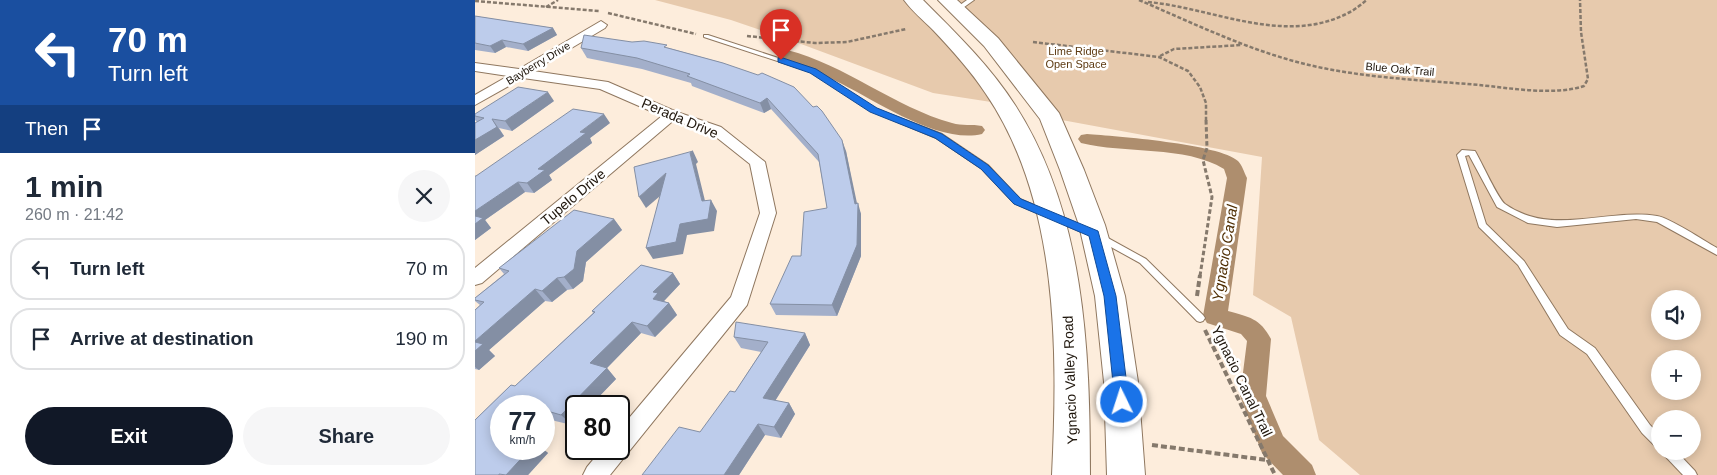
<!DOCTYPE html>
<html lang="en">
<head>
<meta charset="utf-8">
<style>
  :root { --surface:#fff; --page:#f6f6f7; --text:#1f2937; --muted:#747a83; --line:#e0e1e3; --accent:#111827 }
  body { margin:0; font-family:Arial,sans-serif; background:var(--page); color:var(--text); height:100vh; display:flex; flex-direction:column; font-size:19px; white-space:nowrap }
  * { box-sizing:border-box; margin:0 }
  p { font-size:16px; color:var(--muted) }
  .icon { flex:none; width:28px; height:28px; fill:none; stroke:currentColor; stroke-width:2; stroke-linecap:round; stroke-linejoin:round }
  .map { position:relative; flex:1; overflow:hidden }
  .drawer { display:flex; flex-direction:column; background:var(--surface); width:475px }
  .drawer>* { flex:none }
  .banner { background:#1a4fa0; color:#fff; overflow:hidden }
  .controls { position:absolute; left:1176px; top:290px; display:grid; gap:10px }
  .controls a { display:grid; place-items:center; width:50px; height:50px; border-radius:50%; background:var(--surface); box-shadow:0 2px 12px #0003; font-size:25px }
  .speed { position:absolute; left:15px; top:395px; display:flex; gap:10px; font-size:25px; font-weight:700; text-align:center }
  .speed>* { display:grid; place-content:center; width:65px; height:65px; border-radius:50%; background:var(--surface); box-shadow:0 2px 12px #0003; line-height:1 }
  .speed small { font-size:12px; font-weight:400 }
  .speed .limit { border:2px solid #111; border-radius:8px; background:#fff; color:#111 }
  .pin { position:absolute; display:grid; place-items:center; width:42px; height:42px; color:#fff; margin:-51px -21px; border-radius:50% 50% 50% 0; rotate:-45deg; box-shadow:0 0 5px #0007 }
  .pin .icon { rotate:45deg }
  .me { position:absolute; width:55px; margin:-28px; rotate:356deg; stroke-linejoin:round; filter:drop-shadow(0 0 4px #0008) }
  .turn { display:flex; align-items:center; gap:18px; height:105px; padding:0 25px; font-size:22px }
  .turn .icon { width:65px; height:65px; stroke-width:2.5 }
  .turn b { display:block; font-size:35px; line-height:42px }
  .then { display:flex; align-items:center; height:48px; padding:0 25px; background:#0003; gap:10px; font-size:19px }
  .round { display:grid; place-items:center; flex:none; width:52px; height:52px; border-radius:26px; background:var(--page) }
  .headline { display:flex; align-items:center; justify-content:space-between; height:85px; padding:0 25px }
  h1 { font-size:30px; font-weight:600; line-height:38px }
  .action { display:flex; gap:10px; margin-top:auto; padding:10px 25px }
  .action a { flex:1; height:58px; border-radius:30px; background:var(--accent); color:#fff; font-size:20px; font-weight:600; line-height:58px; text-align:center }
  .action a+a { background:var(--page); color:var(--text) }
  ul { padding:0; list-style:none }
  li { display:flex; align-items:center; gap:15px; height:62px; margin:0 10px 8px; padding:0 15px; border:2px solid var(--line); border-radius:20px }
  li div { flex:1 }
  li b { display:block; font-size:19px }
  li em { font-style:normal }
  main { display:flex; flex:1; min-height:0 }
  .map>svg:first-child { display:block }
</style>
</head>
<body>
<main>
<section class="drawer">
<div class="banner">
<div class="turn"><svg class="icon" aria-label="left" viewBox="0 0 24 24"><path d="M17 20v-9H6M10 6l-5 5 5 5"/></svg><div><b>70 m</b>Turn left</div></div>
<div class="then">Then<svg class="icon" aria-label="arrive" viewBox="0 0 24 24"><path d="M6 21V4h12l-3 4 3 4H6"/></svg></div>
</div>
<div class="headline"><div><h1>1 min</h1><p>260 m · 21:42</p></div><a class="round"><svg class="icon" aria-label="close" viewBox="0 0 24 24"><path d="M6 6l12 12M18 6L6 18"/></svg></a></div>
<ul>
<li><svg class="icon" aria-label="left" viewBox="0 0 24 24"><path d="M17 20v-9H6M10 6l-5 5 5 5"/></svg><div><b>Turn left</b></div><em>70 m</em></li>
<li><svg class="icon" aria-label="arrive" viewBox="0 0 24 24"><path d="M6 21V4h12l-3 4 3 4H6"/></svg><div><b>Arrive at destination</b></div><em>190 m</em></li>
</ul>
<div class="action"><a>Exit</a><a>Share</a></div>
</section>
<div class="map">
<svg width="1242" height="475" viewBox="0 0 1242 475">
  <rect width="100%" height="100%" fill="#fdeddc"/>
  <g fill="#e7caad" fill-rule="evenodd">
    <polygon points="180,0 438,0 529,104 458,93 318,41 256,20"/>
    <path d="M 472,0 L 1242,0 L 1242,475 L 885,475 L 844,440 L 816,317 L 778,295 L 787,157 L 576,118 ZM 1185,299 L 1218,299 L 1218,331 L 1185,331 ZM 1185,359 L 1218,359 L 1218,391 L 1185,391 ZM 1185,419 L 1218,419 L 1218,451 L 1185,451 Z"/>
  </g>
  <g fill="none" stroke-linecap="round" stroke-linejoin="round">
    <g fill="#ae8e6e" fill-rule="evenodd">
      <path d="M 312,50 C 371,65 419,107 477,123 C 487,126 497,124 507,126 L 510,130 L 507,134 C 465,144 404,103 367,84 C 347,74 327,66 307,58 L 304,55 L 307,52 Z"/>
      <path d="M 612,134 C 640,136 745,144 763,161 C 767,165 769,172 772,178 L 753,311 C 774,317 785,318 796,339 L 791,396 L 808,436 L 837,465 L 841,475 L 808,475 L 787,453 L 765,396 L 772,341 L 766,334 L 732,323 L 728,316 L 752,178 L 749,169 C 710,145 649,154 606,143 L 603,139 L 606,135 Z"/>
    </g>
    <g stroke="#8f775f" stroke-width="2">
      <g id="service">
        <polygon points="492,0 499,0 485,10 481,10 481,8"/>
        <polygon points="229,35 233,35 340,70 401,109 467,134 513,165 545,199 622,232 671,259 728,315 730,318 728,321 725,322 722,321 665,263 616,236 539,203 507,169 461,138 397,111 336,72 229,37"/>
        <path d="M 987,150 L 1000,151 C 1006,161 1023,199 1030,204 C 1076,237 1131,208 1182,216 C 1195,218 1228,240 1242,248 L 1242,255 L 1182,222 L 1161,219 L 1082,227 L 1053,223 L 1022,207 L 994,155 L 990,156 L 1011,224 L 1049,261 L 1093,329 L 1120,348 L 1175,425 L 1185,435 L 1185,448 L 1181,447 L 1167,433 L 1112,354 L 1085,335 L 1043,265 L 1004,227 L 982,155 Z"/>
        <polygon points="1187,451 1201,451 1220,471 1222,475 1208,475 1189,455"/>
      </g>
    </g>
    <g stroke="#8f775f" stroke-width="2">
      <polygon id="minor" points="126,21 132,25 130,28 58,71 133,82 202,112 246,127 290,162 301,213 272,305 135,475 108,475 112,467 127,449 144,449 144,430 256,297 285,213 275,164 236,133 199,120 7,283 0,285 0,268 187,116 125,89 48,78 0,105 0,95 33,76 0,71 0,63 44,69"/>
    </g>
    <g stroke="#8f775f" stroke-width="2">
      <g id="trunk">
        <path d="M 429,0 L 448,0 C 481,33 515,66 540,105 C 610,214 615,350 615,475 L 577,475 C 583,351 584,201 511,94 C 496,71 477,50 458,30 C 448,20 437,11 429,0 Z"/>
        <polygon points="463,0 482,0 523,38 584,113 609,170 630,225 650,296 663,382 670,475 632,475 629,382 620,296 604,225 585,170 565,119 509,46"/>
      </g>
    </g>
    <g stroke="#85796c" stroke-width="2.5" stroke-dasharray="4 2" stroke-linecap="butt">
      <path d="M 664,0 C 720,24 775,51 834,65 C 889,78 947,80 1004,85 C 1035,88 1079,96 1109,86 L 1113,79 L 1106,32 L 1105,0"/>
      <polyline points="0,1 124,11"/>
      <path d="M 673,2 C 738,8 810,46 873,13 C 880,10 886,4 892,0"/>
      <polyline points="71,7 83,0"/>
      <polyline points="133,13 221,34"/>
      <polyline points="272,36 340,43 372,42 431,29"/>
      <polyline points="558,42 684,57 713,71 725,87 731,103 731,121"/>
      <polyline points="685,56 699,49 767,45"/>
    </g>
    <polyline stroke="#85796c" stroke-width="3" stroke-dasharray="4.5 2.5" stroke-linecap="butt" points="725,276 737,197 728,160 732,148 731,120"/>
    <g stroke="#85796c" stroke-width="4" stroke-dasharray="6 3" stroke-linecap="butt">
      <polyline points="722,296 725,275"/>
      <polyline points="730,330 800,475"/>
      <polyline points="677,445 792,460"/>
    </g>
    <use href="#service" fill="#fff" fill-rule="evenodd"/>
    <use href="#minor" fill="#fff" fill-rule="evenodd"/>
    <use href="#trunk" fill="#fff" fill-rule="evenodd"/>
  </g>
  <g fill="#a3afca">
    <polygon points="0,16 78,28 82,35 53,51 31,47 20,53 0,50"/>
    <polygon points="157,42 194,48 248,63 371,151 381,203 386,214 386,256 362,316 301,315 295,304 326,256 352,208 344,162 296,109 289,113 217,86 216,83 167,69 112,58 106,48"/>
    <polygon points="79,101 37,131 24,128 29,136 0,155 0,123 2,122 0,120 0,114"/>
    <polygon points="135,123 115,138 117,143 74,175 77,180 59,193 50,192 10,220 16,228 0,240 0,176 1,176"/>
    <polygon points="139,219 147,230 111,262 108,281 98,289 92,290 77,302 70,301 14,350 20,356 4,370 0,369 0,310 5,305 0,301 0,298 29,274 24,268"/>
    <polygon points="166,265 198,273 205,284 189,301 194,303 202,315 180,337 166,333 132,368 141,379 115,406 101,406 101,421 97,425 76,420 69,428 69,406 26,406 26,449 68,449 73,453 53,475 0,475 0,420 36,385 40,386 118,313 117,311"/>
    <polygon points="330,333 335,345 300,401 314,403 320,414 306,438 290,435 264,475 167,475 225,432 260,392 286,352 266,348 259,337"/>
  </g>
  <g fill="#848fa4">
    <polygon points="78,28 82,35 53,51 48,44"/>
    <polygon points="27,40 31,47 20,53 15,46"/>
    <polygon points="73,92 79,101 37,131 30,121"/>
    <polygon points="292,98 296,109 289,113 285,103"/>
    <polygon points="129,114 135,123 115,138 117,143 74,175 77,180 59,193 52,183 63,169 105,132"/>
    <polygon points="17,119 29,136 0,155 0,140"/>
    <polygon points="367,140 371,151 383,208 383,203 386,214 386,256 362,316 357,305 380,204"/>
    <polygon points="218,151 223,162 221,164 233,213 227,201 215,153"/>
    <polygon points="191,173 198,185 171,208 164,197"/>
    <polygon points="43,182 50,192 10,220 16,228 0,240 0,211"/>
    <polygon points="236,200 242,211 239,231 212,235 208,254 178,259 171,248 205,224"/>
    <polygon points="139,219 147,230 111,262 108,281 98,289 89,277 102,251"/>
    <polygon points="198,273 205,284 189,301 191,305 178,299 178,292"/>
    <polygon points="82,278 92,290 77,302 67,291"/>
    <polygon points="60,289 70,301 14,350 20,356 4,370 0,367 0,341"/>
    <polygon points="194,303 202,315 180,337 172,326"/>
    <polygon points="157,322 166,333 132,368 141,379 115,406 101,406 101,421 97,425 86,415 115,363"/>
    <polygon points="330,333 335,345 295,409 288,398"/>
    <polygon points="314,403 320,414 306,438 299,427"/>
    <polygon points="69,412 76,420 69,428"/>
    <polygon points="283,424 290,435 264,475 249,475"/>
    <polygon points="55,449 68,449 73,453 53,475 31,475"/>
  </g>
  <g fill="#bdcceb" stroke="#848fa4">
    <polygon points="0,16 78,28 48,44 27,40 15,46 0,43"/>
    <polygon points="109,35 157,42 169,41 192,45 189,47 248,63 283,75 287,73 319,87 338,107 342,106 347,111 367,140 380,204 383,203 382,245 357,305 295,304 317,256 326,256 329,212 352,208 343,154 292,98 285,103 212,76 215,74 162,58 106,48"/>
    <polygon points="43,87 73,92 30,121 17,119 22,127 0,140 0,123 9,118 0,116 0,114"/>
    <polygon points="98,109 129,114 105,132 111,133 63,169 70,170 52,183 43,182 0,211 0,176 1,176"/>
    <polygon points="218,151 215,153 227,201 236,200 233,219 205,224 201,242 171,248 191,173 164,197 159,167"/>
    <polygon points="99,210 139,219 102,251 99,269 89,277 82,278 67,291 60,289 0,341 0,310 9,302 0,300 0,298 34,271 24,268"/>
    <polygon points="0,216 8,218 0,224"/>
    <polygon points="166,265 198,273 178,292 183,293 178,299 194,303 172,326 157,322 115,363 132,368 86,415 69,410 69,406 26,406 26,449 55,449 31,475 24,474 24,475 0,475 0,420 36,385 40,386 120,312 117,311"/>
    <polygon points="261,322 330,333 288,398 314,403 299,427 283,424 249,475 167,475 204,427 225,432 255,391 260,392 293,342 259,337"/>
    <polygon points="0,342 8,344 0,351"/>
  </g>
  <polygon fill="#1a73e8" stroke="#114b97" points="303,58 308,58 341,69 402,108 467,134 513,165 546,199 623,231 641,296 654,402 652,406 647,408 642,406 640,402 629,296 614,236 539,204 506,169 460,138 395,112 335,73 303,62"/>
  <g text-anchor="middle" stroke-width="5" stroke-linejoin="round" paint-order="stroke">
    <g font-size="11" fill="#5d3b13" stroke="#fff">
      <text x="601" y="55">Lime Ridge<tspan x="601" dy="13">Open Space</tspan></text>
    </g>
    <g font-size="11" fill="#1e150b" stroke="#fff">
      <text transform="translate(63 63) rotate(-31)" y="4">Bayberry Drive</text>
      <text transform="translate(925 69) rotate(5)" y="4">Blue Oak Trail</text>
    </g>
    <g font-size="14" fill="#1e150b" stroke="#fff">
      <text transform="translate(205 118) rotate(23)" y="5">Perada Drive</text>
      <text transform="translate(98 197) rotate(-40)" y="5">Tupelo Drive</text>
      <text transform="translate(595 380) rotate(-92)" y="5">Ygnacio Valley Road</text>
      <text transform="translate(767 381) rotate(64)" y="5">Ygnacio Canal Trail</text>
    </g>
    <g font-size="15" font-style="italic" fill="#4e2d02" stroke="#fff">
      <text transform="translate(750 253) rotate(-81)" y="5">Ygnacio Canal</text>
    </g>
  </g>
</svg>
<div class="controls">
<a><svg class="icon" aria-label="sound" viewBox="0 0 24 24"><path d="M4 9h4l5-4v14l-5-4H4zM17 9q2 3 0 6"/></svg></a>
<a>+</a>
<a>−</a>
</div>
<div class="speed"><div>77<small>km/h</small></div><div class="limit">80</div></div>
<div class="pin" style="left:306px;top:60px;background:#d93025"><svg class="icon" aria-label="arrive" viewBox="0 0 24 24"><path d="M6 21V4h12l-3 4 3 4H6"/></svg></div>
<svg class="me" style="left:647px;top:402px" viewBox="-20 -20 40 40"><circle r="17" fill="#1a73e8" stroke="#fff" stroke-width="3"/><path d="M0-11L8 9 0 5-8 9z" fill="#fff"/></svg>
</div>
</main>
</body>
</html>
